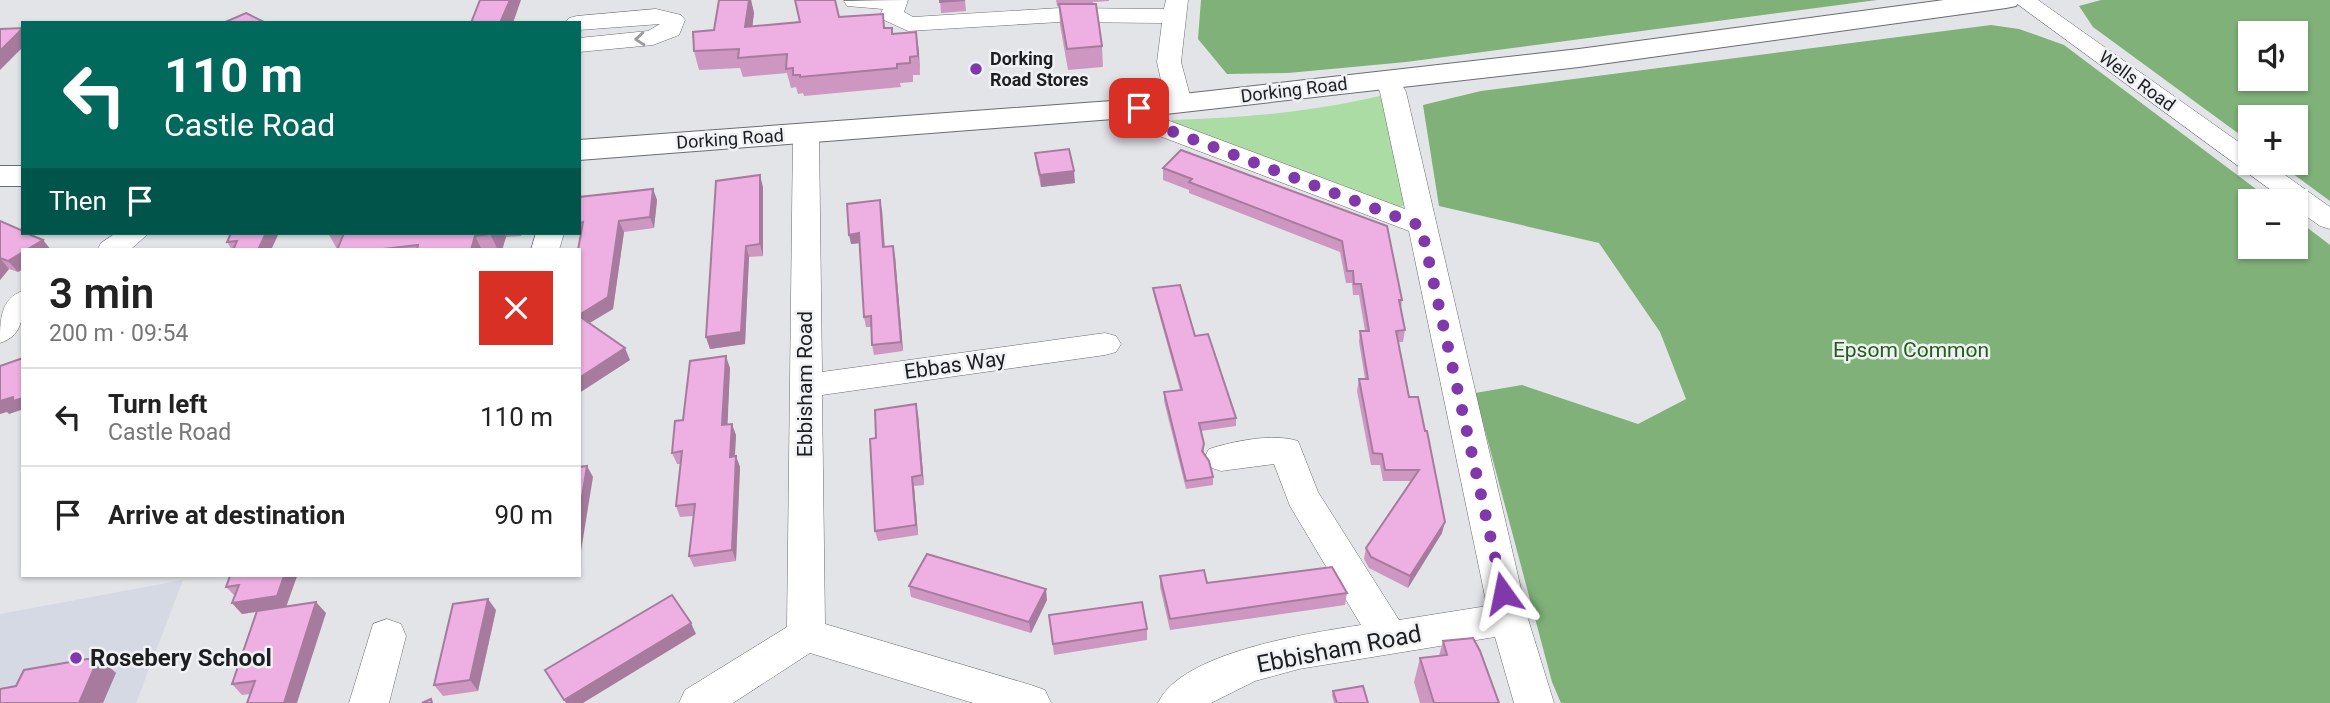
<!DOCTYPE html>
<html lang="en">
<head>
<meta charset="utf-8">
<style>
  :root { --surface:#fff; --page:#f6f6f6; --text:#222; --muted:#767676; --line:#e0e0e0 }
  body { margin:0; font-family:Roboto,sans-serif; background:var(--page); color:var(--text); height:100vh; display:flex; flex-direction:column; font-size:26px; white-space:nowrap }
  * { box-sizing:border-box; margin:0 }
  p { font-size:23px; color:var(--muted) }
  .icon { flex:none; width:38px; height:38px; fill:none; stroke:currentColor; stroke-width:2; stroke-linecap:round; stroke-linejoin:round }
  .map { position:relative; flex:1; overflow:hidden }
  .details { position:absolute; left:21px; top:248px; width:560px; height:329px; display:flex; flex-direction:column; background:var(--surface); border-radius:0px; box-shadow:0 2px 5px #0004 }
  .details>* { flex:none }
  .hud { position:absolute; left:21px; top:21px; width:560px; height:214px; border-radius:0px; box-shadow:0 2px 5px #0004; background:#00695c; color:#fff; overflow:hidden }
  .controls { position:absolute; left:2238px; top:21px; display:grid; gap:14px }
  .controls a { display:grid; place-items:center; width:70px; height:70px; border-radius:0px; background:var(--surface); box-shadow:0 2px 5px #0004; font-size:35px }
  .pin { position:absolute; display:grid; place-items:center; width:60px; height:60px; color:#fff; margin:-30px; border-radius:14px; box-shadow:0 4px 10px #0006 }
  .me { position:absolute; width:77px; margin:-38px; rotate:348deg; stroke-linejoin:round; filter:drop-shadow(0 0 5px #0008) }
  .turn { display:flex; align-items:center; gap:24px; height:147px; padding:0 28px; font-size:32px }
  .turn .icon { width:91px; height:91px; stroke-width:2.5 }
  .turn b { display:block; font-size:49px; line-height:60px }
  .then { display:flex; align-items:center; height:66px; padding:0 28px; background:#0003; gap:14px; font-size:26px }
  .round { display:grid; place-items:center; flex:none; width:74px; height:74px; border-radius:0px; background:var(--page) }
  .head { display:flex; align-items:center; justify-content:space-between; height:119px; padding:0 28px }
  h1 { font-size:42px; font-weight:600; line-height:52px }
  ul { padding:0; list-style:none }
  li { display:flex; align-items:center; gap:21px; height:98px; padding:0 28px; border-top:2px solid var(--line) }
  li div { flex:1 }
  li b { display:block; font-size:26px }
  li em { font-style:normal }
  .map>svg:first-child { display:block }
</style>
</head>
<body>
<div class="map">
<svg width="2330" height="703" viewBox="0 0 2330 703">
  <rect width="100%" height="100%" fill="#e2e4e8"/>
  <polygon fill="#d4d9e4" points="183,580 136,703 0,703 0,614"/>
  <path fill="#abdca4" d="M 1380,96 L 1387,100 L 1406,204 L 1396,210 L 1171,124 L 1172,120 C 1243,118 1311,112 1380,96 Z"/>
  <g fill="#7fb178" fill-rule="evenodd">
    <polygon points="1201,0 1877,0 1406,62 1288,73 1227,74 1198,39"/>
    <path d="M 2101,0 L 2330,0 L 2330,201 L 2278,163 L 2296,163 L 2296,117 L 2250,117 L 2250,142 L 2093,27 L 2079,6 ZM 2250,33 L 2296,33 L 2296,79 L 2250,79 Z"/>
    <polygon points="1991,25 2019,29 2064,45 2272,201 2250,201 2250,247 2296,247 2296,219 2330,245 2330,703 1561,703 1552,682 1475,393 1522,385 1638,424 1686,399 1660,332 1599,243 1439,206 1423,105 1481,91"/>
  </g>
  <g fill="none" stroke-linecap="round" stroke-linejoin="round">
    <g stroke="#6b6c70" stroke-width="1">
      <g id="minor">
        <polygon points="908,0 904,12 913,17 1060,8 1164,9 1166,0 1188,0 1181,62 1192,103 1188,108 1179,111 1170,108 1166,103 1157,62 1162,23 1060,22 908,31 884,20 880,15 883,9 847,6 844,1"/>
        <polygon points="2012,0 2038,0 2250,150 2250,163 2268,163 2330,207 2330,229 2320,226 2296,209 2296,201 2286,201"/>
        <polygon points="656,9 681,15 685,20 679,35 653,45 579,52 579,38 648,31 660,24 579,30 579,23 565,23 569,18 577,16"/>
        <path d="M 1387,72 L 1396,74 L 1406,92 L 1528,619 L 1554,703 L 1514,703 L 1495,637 L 1299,669 L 1255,681 L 1211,703 L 1158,703 C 1181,652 1310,633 1361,625 L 1290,506 L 1274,464 L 1221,471 L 1209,467 L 1204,458 L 1209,449 C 1234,441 1273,433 1298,441 L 1318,492 L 1399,620 L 1487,606 L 1409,231 L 1149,132 L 1139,126 L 1126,108 L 1130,103 L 1139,100 L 1148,103 L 1157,116 L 1167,120 L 1405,209 L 1380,92 L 1375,79 L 1378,74 Z"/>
        <polygon points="806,126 815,128 819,134 822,372 1105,333 1116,336 1121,344 1116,352 1105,355 822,395 825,624 1031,685 1045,690 1051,703 973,703 810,653 733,703 679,703 685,690 787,627 793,134 797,128"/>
        <polygon points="116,233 149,233 130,250 97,250 101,243"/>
        <polygon points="536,233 564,233 559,250 531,250"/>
        <path d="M 23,291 C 23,313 25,335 0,343 C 0,321 0,298 23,291 Z"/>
        <polygon points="387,619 401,624 406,636 389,703 349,703 373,624"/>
      </g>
    </g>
    <g stroke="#6b6c70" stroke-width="2">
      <g id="highway">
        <polygon points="1944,0 2020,0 2016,6 2006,8 1579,67 1139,117 579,160 579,140 1139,99 1579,49"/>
        <rect x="0" y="166" width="23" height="20"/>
      </g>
    </g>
    <use href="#minor" fill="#fff" fill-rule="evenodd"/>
    <use href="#highway" fill="#fff" fill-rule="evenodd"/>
  </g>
  <g fill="#cd97c2">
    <polygon points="719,0 751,0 754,13 752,27 839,17 885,28 893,34 916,32 920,75 913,75 913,82 900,83 901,87 804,96 803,93 798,94 796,87 791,88 787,73 743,77 740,68 699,70 694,51 714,30"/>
    <polygon points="940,0 965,0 966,11 941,13"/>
    <polygon points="1056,0 1109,0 1109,1 1093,2 1102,46 1103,67 1068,70 1060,25 1059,6 1057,6"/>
    <polygon points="1035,153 1075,183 1041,187 1036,164"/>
    <polygon points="1163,168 1387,226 1402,300 1401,308 1405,330 1403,342 1398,342 1409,397 1442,533 1408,588 1369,568 1364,559 1366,548 1411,481 1383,481 1380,465 1371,465 1357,391 1359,379 1365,379 1359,342 1360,331 1365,331 1359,295 1353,295 1352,283 1346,283 1340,252 1189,193 1189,190 1163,180"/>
    <polygon points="763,187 763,256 749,257 745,344 710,349 706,337"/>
    <polygon points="653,189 657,200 654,228 624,232 613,309 589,323 630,360 579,393 581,235 578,235 577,233 579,233 579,197"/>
    <polygon points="882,210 885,247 895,256 903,351 874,355 872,345 871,327 866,327 864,317 859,243 851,244"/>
    <polygon points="0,221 43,240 51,250 23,250 18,272 9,269 0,280"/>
    <polygon points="231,233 271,250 232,250 227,242"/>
    <polygon points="328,233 522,233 521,236 506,237 502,250 337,250 337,249"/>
    <polygon points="1153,288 1195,336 1236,418 1236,426 1201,431 1204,444 1204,454 1213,477 1213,485 1186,489 1164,401 1164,392 1180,390 1154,296"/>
    <polygon points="730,368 727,424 736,435 735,456 740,467 736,561 694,567 689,556 693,516 680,517 676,506 681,464 677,464 672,453 683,420"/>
    <polygon points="918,414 924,485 914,486 918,535 878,541 875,531 876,438"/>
    <polygon points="297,576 286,607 326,613 250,694 242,695 232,684 256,612 242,614 232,603 235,596 226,587"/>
    <polygon points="1160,576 1207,583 1347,593 1345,605 1170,630 1160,587"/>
    <polygon points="909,586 1047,600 1031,633 911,597"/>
    <polygon points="496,610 478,691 443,696 434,685"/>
    <polygon points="1049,615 1147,629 1147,640 1054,655"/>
    <polygon points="1443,641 1499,703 1420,703 1414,682 1420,658 1439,656"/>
    <polygon points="1333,691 1368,703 1334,703 1332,696"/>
  </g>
  <g fill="#a77b9e">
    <polygon points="510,0 521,0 513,23 500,23"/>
    <polygon points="749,0 751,0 754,13 750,46 745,27"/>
    <polygon points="23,28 23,47 0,70 0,51"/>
    <polygon points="916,32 919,51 920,75 918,56"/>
    <polygon points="1074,171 1075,183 1041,187 1040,175"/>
    <polygon points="760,175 763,187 763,256 760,244"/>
    <polygon points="653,189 657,200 654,228 650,217"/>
    <polygon points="880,200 882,210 885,257 883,247"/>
    <polygon points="619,221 624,232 613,309 583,327 579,318 579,315"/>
    <polygon points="266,233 279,233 271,250 258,250"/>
    <polygon points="491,233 504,233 506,237 502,250 498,250 490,234"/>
    <polygon points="859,233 861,243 851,244 849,235"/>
    <polygon points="475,236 482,250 471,250"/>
    <polygon points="43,240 51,250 26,250"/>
    <polygon points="746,246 749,257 745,344 710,349 706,337"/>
    <polygon points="893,246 895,256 903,351 901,342"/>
    <polygon points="23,252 23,269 18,272 8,261"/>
    <polygon points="0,258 9,269 0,280"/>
    <polygon points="625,348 630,360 579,393 579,378"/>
    <polygon points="726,356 730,368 727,437 722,425"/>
    <polygon points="13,397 23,398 23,411 21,410 9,414 7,412 0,414 0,401"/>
    <polygon points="916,404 918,414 924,485 922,475"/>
    <polygon points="732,424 736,435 734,468 730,457"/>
    <polygon points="736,456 740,467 736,561 732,550"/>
    <polygon points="587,466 593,477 581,551 579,547 579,516"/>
    <polygon points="912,477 914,486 918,535 916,525"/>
    <polygon points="1445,522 1442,533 1408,588 1410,576"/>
    <polygon points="284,576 297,576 286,607 242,614 232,603"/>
    <polygon points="1046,589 1047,600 1031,633 1029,622"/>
    <polygon points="488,599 496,610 478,691 470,680"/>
    <polygon points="316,602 326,613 297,703 284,703"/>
    <polygon points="691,623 696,634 583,703 566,703 564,700"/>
    <polygon points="99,657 116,673 103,703 79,703"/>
  </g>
  <g fill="#eeb0e2" stroke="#a77b9e" stroke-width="2">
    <polygon points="480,0 510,0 500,23 471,23"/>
    <polygon points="719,0 749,0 745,27 800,22 795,0 835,0 839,17 883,14 884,28 892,28 892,34 916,32 918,56 910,57 910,63 897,64 897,68 800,77 800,75 793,75 793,68 786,69 787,54 738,58 739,49 694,51 693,32 714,30"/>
    <polygon points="940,0 965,0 940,2"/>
    <polygon points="1059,4 1096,4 1102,46 1067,49"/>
    <polygon points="246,13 266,23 223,23"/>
    <polygon points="23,28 0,51 0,29"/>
    <polygon points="1069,149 1074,171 1040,175 1035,153"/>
    <polygon points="1181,150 1387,226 1402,300 1399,300 1405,330 1396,331 1409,397 1418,397 1425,431 1427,431 1445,522 1410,576 1371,557 1366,548 1419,470 1385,470 1382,454 1373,453 1359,379 1368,379 1360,331 1369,331 1361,284 1354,284 1353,271 1347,271 1342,241 1189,182 1192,179 1163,168"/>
    <polygon points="760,175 760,244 746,246 741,332 706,337 716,181"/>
    <polygon points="653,189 650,217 619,221 608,297 579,315 579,250 578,250 583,222 579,223 579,197"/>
    <polygon points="880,200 883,247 893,246 901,342 872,345 871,316 864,317 859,233 849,235 847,204"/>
    <polygon points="0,221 23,231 23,233 26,233 43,240 26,250 23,250 23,252 8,261 0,258"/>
    <polygon points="231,233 266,233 258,250 233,250 237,241 227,242"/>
    <polygon points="344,233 491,233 490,234 475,236 471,250 417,250 418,245 375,250 337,250"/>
    <polygon points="1180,285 1195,336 1208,334 1236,418 1199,423 1204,444 1202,451 1209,461 1213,477 1186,481 1164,392 1182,390 1153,288"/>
    <polygon points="579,316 625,348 579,378"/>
    <polygon points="726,356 722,425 732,424 730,457 736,456 732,550 689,556 695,504 676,506 682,451 672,453 675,421 683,420 690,361"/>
    <polygon points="23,358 23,398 13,401 13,397 0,401 0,366"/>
    <polygon points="916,404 922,475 912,477 916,525 875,531 870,439 876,438 875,410"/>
    <polygon points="587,466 579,516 579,467"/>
    <polygon points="927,554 1046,589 1029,622 909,586"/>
    <polygon points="1332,567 1347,593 1170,619 1160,576 1204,570 1207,583"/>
    <polygon points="230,576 284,576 277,596 232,603 239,585 226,587"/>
    <polygon points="672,595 691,623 564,700 545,670"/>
    <polygon points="488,599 470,680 434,685 453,604"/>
    <polygon points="316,602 284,703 247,703 255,681 232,684 257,611"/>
    <polygon points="1142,602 1147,629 1053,644 1049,615"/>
    <polygon points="1473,638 1480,651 1499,703 1434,703 1420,658 1447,655 1443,641"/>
    <polygon points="99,657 79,703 0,703 0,689 16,686 24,670"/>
    <polygon points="1363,686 1368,703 1337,703 1333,691"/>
    <polygon points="431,699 432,703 422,703"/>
  </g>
  <defs><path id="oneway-chevron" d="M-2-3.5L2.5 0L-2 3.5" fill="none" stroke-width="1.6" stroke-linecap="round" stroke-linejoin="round" transform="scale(1.75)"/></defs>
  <use stroke="#999a9a" href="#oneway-chevron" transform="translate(640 39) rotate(175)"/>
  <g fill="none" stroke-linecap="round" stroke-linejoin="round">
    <polyline stroke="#8138aa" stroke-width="12" stroke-dasharray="0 21.6" points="1139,108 1148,121 1158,126 1421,226 1503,593"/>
  </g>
  <g fill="#8138aa" stroke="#f0f1f5" stroke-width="2.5">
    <circle cx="976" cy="69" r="7"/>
    <circle cx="76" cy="658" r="7"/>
  </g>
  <g text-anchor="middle" stroke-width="5" stroke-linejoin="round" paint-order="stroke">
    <g font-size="18" font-weight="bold" fill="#1d1e1f" stroke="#f0f1f5" text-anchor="start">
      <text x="990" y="65">Dorking<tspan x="990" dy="21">Road Stores</tspan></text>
    </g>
    <g font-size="18" fill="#1d1e1f" stroke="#f0f1f5">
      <text transform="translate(2137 81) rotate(36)" y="6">Wells Road</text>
      <text transform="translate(1294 90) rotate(-7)" y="6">Dorking Road</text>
      <text transform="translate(730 139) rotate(-4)" y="6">Dorking Road</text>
    </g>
    <g font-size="21" fill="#1e6116" stroke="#f0f1f5">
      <text x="1911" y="357">Epsom Common</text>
    </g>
    <g font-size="21" fill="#1d1e1f" stroke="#f0f1f5">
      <text transform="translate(955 365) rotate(-8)" y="7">Ebbas Way</text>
      <text transform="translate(805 384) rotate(-90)" y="7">Ebbisham Road</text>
    </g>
    <g font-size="24" fill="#1d1e1f" stroke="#f0f1f5">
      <text transform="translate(1339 649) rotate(-11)" y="8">Ebbisham Road</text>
    </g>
    <g font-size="24" font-weight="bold" fill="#1d1e1f" stroke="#f0f1f5" text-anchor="start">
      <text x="90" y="666">Rosebery School</text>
    </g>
  </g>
</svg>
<div class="controls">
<a><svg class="icon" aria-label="sound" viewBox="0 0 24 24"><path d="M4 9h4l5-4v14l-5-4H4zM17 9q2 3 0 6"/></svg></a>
<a>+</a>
<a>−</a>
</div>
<div class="pin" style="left:1139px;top:108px;background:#d93025"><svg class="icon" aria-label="arrive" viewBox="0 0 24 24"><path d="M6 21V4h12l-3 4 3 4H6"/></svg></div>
<svg class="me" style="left:1503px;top:593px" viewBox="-20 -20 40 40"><path d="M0-17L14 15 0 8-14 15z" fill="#8138aa" stroke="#fff" stroke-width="4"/></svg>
<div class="hud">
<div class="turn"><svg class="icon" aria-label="left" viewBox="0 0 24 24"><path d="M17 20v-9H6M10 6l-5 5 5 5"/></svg><div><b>110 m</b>Castle Road</div></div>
<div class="then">Then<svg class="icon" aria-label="arrive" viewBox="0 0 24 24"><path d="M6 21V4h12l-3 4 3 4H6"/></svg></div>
</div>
<section class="details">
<div class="head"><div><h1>3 min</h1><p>200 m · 09:54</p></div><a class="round" style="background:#d93025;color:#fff"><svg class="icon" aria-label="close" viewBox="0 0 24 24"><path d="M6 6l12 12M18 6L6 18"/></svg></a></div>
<ul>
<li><svg class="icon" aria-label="left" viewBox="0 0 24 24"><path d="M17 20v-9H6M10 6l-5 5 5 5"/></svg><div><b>Turn left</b><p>Castle Road</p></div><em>110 m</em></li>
<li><svg class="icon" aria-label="arrive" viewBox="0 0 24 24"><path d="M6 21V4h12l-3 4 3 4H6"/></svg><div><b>Arrive at destination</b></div><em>90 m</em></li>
</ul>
</section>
</div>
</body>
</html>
